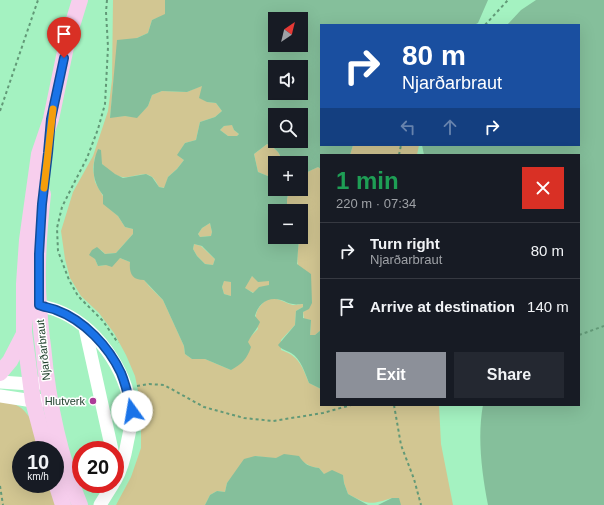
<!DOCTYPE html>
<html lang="en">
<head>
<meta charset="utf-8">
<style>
  :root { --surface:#171b24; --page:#242831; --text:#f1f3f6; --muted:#9ea1a6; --line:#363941; --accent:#8c9099 }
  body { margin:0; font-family:Helvetica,sans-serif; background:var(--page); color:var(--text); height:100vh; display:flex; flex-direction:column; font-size:15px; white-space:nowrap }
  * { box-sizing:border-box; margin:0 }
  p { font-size:13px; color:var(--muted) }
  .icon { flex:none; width:22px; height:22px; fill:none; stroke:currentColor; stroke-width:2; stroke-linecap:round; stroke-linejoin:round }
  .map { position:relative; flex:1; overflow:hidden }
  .details { position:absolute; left:320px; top:154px; width:260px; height:252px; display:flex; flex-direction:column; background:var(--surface); border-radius:0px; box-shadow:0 4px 16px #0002 }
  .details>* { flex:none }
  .top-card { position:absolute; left:320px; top:24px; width:260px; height:122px; border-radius:0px; box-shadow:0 4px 16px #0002; background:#1a4fa0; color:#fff; overflow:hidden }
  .needle { width:26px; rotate:35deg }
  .controls { position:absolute; left:268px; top:12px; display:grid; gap:8px }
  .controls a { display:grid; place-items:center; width:40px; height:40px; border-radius:0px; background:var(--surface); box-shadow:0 4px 16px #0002; font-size:20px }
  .speed { position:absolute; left:12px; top:441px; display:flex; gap:8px; font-size:20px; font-weight:700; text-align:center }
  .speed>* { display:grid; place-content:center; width:52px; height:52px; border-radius:50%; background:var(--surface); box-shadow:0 4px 16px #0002; line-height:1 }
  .speed small { font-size:10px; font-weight:400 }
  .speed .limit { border:6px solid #d22; background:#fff; color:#111 }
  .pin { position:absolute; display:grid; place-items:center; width:34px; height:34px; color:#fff; margin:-41px -17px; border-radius:50% 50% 50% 0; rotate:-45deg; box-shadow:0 0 4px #0007 }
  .pin .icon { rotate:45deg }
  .me { position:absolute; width:44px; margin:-22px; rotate:347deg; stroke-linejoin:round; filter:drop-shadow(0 0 3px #0008) }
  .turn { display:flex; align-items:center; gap:14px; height:84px; padding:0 16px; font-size:18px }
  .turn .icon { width:52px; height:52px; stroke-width:2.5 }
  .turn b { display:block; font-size:28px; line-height:34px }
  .lanes { display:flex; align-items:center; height:38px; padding:0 16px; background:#0003; justify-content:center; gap:20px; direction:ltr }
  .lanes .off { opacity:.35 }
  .round { display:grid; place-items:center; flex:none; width:42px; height:42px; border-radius:0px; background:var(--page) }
  .headline { display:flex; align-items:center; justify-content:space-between; height:68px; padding:0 16px }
  h1 { font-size:24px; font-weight:800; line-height:30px; color:#1e9e55 }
  .primary-button { display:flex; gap:8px; margin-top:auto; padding:8px 16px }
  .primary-button a { flex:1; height:46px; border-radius:0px; background:var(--accent); color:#fff; font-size:16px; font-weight:800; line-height:46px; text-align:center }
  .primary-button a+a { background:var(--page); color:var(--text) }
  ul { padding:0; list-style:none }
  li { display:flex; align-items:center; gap:12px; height:56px; padding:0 16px; border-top:1px solid var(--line) }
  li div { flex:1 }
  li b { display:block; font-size:15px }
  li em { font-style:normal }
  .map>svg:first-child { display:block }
</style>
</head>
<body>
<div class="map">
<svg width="604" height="505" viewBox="0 0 604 505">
  <rect width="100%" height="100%" fill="#a4f2c1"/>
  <g fill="#d2c692">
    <path d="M 113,0 L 165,0 L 165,15 L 152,20 L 148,33 L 137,38 L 114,78 L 110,117 L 125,116 L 137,117 L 148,106 L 152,95 L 162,91 L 187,92 L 203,85 L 207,102 L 216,103 L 222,111 L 215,117 L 200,122 L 196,140 L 185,143 L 178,155 L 184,160 L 177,169 L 168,177 L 165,188 L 159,187 C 157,184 155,179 152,177 C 144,170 131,179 122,177 C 111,175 102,164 95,156 L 93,168 L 95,182 L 111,210 L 118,216 L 125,227 L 133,229 L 133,234 L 116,253 L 105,254 L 101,250 L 95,259 L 98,266 L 106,265 L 120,258 L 130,262 L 149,286 L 163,300 L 184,346 L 185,354 L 192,359 L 205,359 L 231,370 L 250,337 L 258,329 C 255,319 254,313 261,305 C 272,292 281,302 293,305 C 296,305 300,304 303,304 L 303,307 L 296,311 L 295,325 L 281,340 L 281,350 C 299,356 302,366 309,383 L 321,389 L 321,405 L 439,405 L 441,444 L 453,505 L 401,505 L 392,498 C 370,505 369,505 348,494 L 344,483 L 343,475 L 324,474 L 319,468 L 312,467 L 303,462 L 255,456 L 233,476 L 227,483 L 225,492 L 217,491 L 210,495 L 205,505 L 116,505 L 131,477 L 141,448 L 141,405 L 135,376 L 126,355 L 114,333 L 99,313 L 81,296 L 70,278 L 65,259 L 61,231 L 73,192 L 93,156 L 108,111 L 112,80 Z"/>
    <polygon points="232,124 234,130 239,134 237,136 228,136 220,130 224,126"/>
    <path d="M 267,144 C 275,148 282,153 281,163 L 275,163 L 275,179 L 258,172 L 254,154 Z"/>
    <polygon points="353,145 419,145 417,155 350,155"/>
    <path d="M 318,167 L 321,169 L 321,330 L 315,335 L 310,335 L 311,320 L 304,319 L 303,312 C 323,301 302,281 298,266 C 296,257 299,246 299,237 L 301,237 L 301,211 L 287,211 L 287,199 L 289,189 L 301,189 L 301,175 Z"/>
    <polygon points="210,223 212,232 211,236 200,237 198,234 202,228"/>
    <polygon points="194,244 201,246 215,259 213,265 205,264 197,256 193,249"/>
    <polygon points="252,276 269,281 269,285 254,293 244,288"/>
    <polygon points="224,280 231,282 231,296 224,294 222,287"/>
    <path d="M 0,401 C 5,402 11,403 16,405 C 32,412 37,435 43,450 L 21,450 L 21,484 L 53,484 L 60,505 L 0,505 Z"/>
  </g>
  <g fill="#85bf9b" fill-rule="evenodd">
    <path d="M 165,0 L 488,0 L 478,23 L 474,25 L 321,25 L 321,145 L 353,145 L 350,155 L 321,155 L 321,169 L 318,167 L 301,175 L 301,163 L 281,163 C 282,153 275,148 267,144 L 254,154 L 258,172 L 275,179 L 275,189 L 289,189 L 287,199 L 287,211 L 275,211 L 275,237 L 299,237 L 297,264 L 311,274 L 312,303 L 309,309 L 303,312 L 303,318 L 311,320 L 310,335 L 315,335 L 321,330 L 321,389 L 309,383 C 305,373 301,359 291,353 C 286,350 282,350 278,345 L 295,325 L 296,311 L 303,307 L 303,304 C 300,304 296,305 293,304 C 289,304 285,301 281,300 C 268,296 258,304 255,316 L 260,322 C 257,330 251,335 248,342 L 251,347 C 247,359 242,364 231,370 L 205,359 L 192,359 L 185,354 L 184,346 L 163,300 L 144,280 C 132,280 129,273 130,262 L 120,258 L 112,267 L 106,265 L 98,266 L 95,259 L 89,255 L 92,250 L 97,247 L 105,254 L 116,253 L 133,234 L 133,229 L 125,227 L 118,216 L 103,204 L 103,195 C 92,182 91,165 98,149 L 101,150 L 102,164 L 115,174 L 123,178 L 146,174 L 152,177 L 159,187 L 164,188 L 168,177 L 177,169 L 184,160 L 177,155 L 185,143 L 196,140 L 200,122 L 215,117 L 222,111 L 216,103 L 207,102 L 199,98 L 202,86 L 187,92 L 162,91 L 152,95 L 148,106 L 137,118 L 125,116 L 110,118 L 117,40 L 137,38 L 148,33 L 152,20 L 165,14 ZM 275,19 L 301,19 L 301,45 L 275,45 ZM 275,67 L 301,67 L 301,93 L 275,93 ZM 275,115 L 301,115 L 301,141 L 275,141 ZM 232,125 L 234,130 L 239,134 L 237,136 L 228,136 L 220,130 L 224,126 ZM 210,223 L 212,232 L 211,236 L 200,237 L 198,234 L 202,228 ZM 194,244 L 202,246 L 215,259 L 213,265 L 205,264 L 197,256 L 193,249 ZM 252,276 L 258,282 L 269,281 L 269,285 L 259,287 L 253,293 L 245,288 ZM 224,281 L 231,282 L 231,296 L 224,294 L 222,287 Z"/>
    <path d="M 536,0 L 604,0 L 604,505 L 488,505 C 482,474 477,437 483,405 L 579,405 L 579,155 L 424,155 L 422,145 L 579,145 L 579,25 L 507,25 L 521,10 Z"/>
    <path d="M 284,454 L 299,456 C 304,464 309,467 319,468 L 324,474 L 332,470 L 343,475 L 344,483 L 348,494 L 368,505 L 205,505 L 210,495 L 217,491 L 225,492 L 227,483 L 244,459 L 255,456 L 276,458 Z"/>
    <polygon points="392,498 399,498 401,505 378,505"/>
  </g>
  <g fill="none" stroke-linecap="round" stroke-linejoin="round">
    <g stroke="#629977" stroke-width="2" stroke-dasharray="3 3" stroke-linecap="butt">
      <polyline points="107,0 106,12 108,47 105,104 98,129 87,158 73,185 62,207 57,228 58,251 69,280 78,296 103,321 118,343"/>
      <polyline points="485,25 508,0"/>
      <polyline points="0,111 38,0"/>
      <polyline points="399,155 401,145"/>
      <polyline points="579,335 604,326"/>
      <polyline points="137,386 149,384 164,385 204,407 244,418 273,421 323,413 351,405"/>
      <polyline points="394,405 401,445 414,479 421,505"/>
      <polyline points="0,486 3,505"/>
    </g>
    <g stroke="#fff" stroke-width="13">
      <path d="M 39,305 C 44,307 51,308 56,310 C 96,325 126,369 131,410 C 133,421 129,433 127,444 C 125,456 121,470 115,481"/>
      <polyline points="85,328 112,450"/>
      <polyline points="0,382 30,384 41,383"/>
      <polyline points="0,396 33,401 49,400"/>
      <polyline points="100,505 113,484"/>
    </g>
    <g stroke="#f7ceed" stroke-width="16">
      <path d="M 43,194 C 39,230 36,270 39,306 C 40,320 41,333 43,346 C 48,402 58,453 80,505"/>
      <polyline points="0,373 10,361 24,334"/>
      <polyline points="46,450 33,401 24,332 24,284 27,240 39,154 51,119 67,42 80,0"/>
      <polyline points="55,480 63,505"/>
    </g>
  </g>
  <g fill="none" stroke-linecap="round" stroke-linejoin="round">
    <g stroke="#114b97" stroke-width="10">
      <path id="route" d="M 64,58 L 51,119 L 48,153 L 42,204 L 39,254 L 39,305 C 44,307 51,308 56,310 C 84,320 109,347 121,373 C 126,385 129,399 132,411"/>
    </g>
    <use href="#route" stroke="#1a73e8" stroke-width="7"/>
    <polyline stroke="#f59e0b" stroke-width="7" points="44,188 53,109"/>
  </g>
  <circle fill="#ac3b97" stroke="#fefefe" stroke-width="1.5" cx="93" cy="401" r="4"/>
  <g text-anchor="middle" stroke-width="3" stroke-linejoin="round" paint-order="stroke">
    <g font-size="11" fill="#21412e" stroke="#fefefe">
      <text transform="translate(43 350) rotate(-96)" y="4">Njarðarbraut</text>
    </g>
    <g font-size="11" fill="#21412e" stroke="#fefefe" text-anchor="end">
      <text x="85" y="405">Hlutverk</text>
    </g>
  </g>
</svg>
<div class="controls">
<a><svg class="needle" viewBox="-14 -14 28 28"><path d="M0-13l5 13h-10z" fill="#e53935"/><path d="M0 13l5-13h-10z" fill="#9ea1a6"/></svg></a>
<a><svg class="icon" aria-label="sound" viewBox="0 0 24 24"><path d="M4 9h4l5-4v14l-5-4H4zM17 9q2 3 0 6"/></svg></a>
<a><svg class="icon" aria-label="search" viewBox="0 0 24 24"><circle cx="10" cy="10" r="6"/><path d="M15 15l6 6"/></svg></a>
<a>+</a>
<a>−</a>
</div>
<div class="speed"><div>10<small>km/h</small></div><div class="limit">20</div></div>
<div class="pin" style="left:64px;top:58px;background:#d93025"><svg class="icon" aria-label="arrive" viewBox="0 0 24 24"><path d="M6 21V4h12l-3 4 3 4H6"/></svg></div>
<svg class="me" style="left:132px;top:411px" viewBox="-20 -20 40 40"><circle r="19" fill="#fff"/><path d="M0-13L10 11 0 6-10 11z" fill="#1a73e8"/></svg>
<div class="top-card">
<div class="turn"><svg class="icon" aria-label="right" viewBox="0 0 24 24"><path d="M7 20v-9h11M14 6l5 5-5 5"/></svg><div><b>80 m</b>Njarðarbraut</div></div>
<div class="lanes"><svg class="icon off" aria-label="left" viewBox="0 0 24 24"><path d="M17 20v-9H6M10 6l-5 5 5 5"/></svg><svg class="icon off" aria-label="ahead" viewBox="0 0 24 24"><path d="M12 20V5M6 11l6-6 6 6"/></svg><svg class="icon" aria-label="right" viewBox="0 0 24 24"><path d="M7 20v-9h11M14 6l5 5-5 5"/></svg></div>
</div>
<section class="details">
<div class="headline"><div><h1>1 min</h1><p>220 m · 07:34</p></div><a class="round" style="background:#d93025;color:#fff"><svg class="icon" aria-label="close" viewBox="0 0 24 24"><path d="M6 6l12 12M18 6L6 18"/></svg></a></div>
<ul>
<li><svg class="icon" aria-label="right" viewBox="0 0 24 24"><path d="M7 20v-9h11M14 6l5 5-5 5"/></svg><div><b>Turn right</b><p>Njarðarbraut</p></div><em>80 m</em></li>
<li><svg class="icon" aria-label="arrive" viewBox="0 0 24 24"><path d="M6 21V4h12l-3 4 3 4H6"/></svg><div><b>Arrive at destination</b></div><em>140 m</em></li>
</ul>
<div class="primary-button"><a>Exit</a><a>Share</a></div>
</section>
</div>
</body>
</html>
